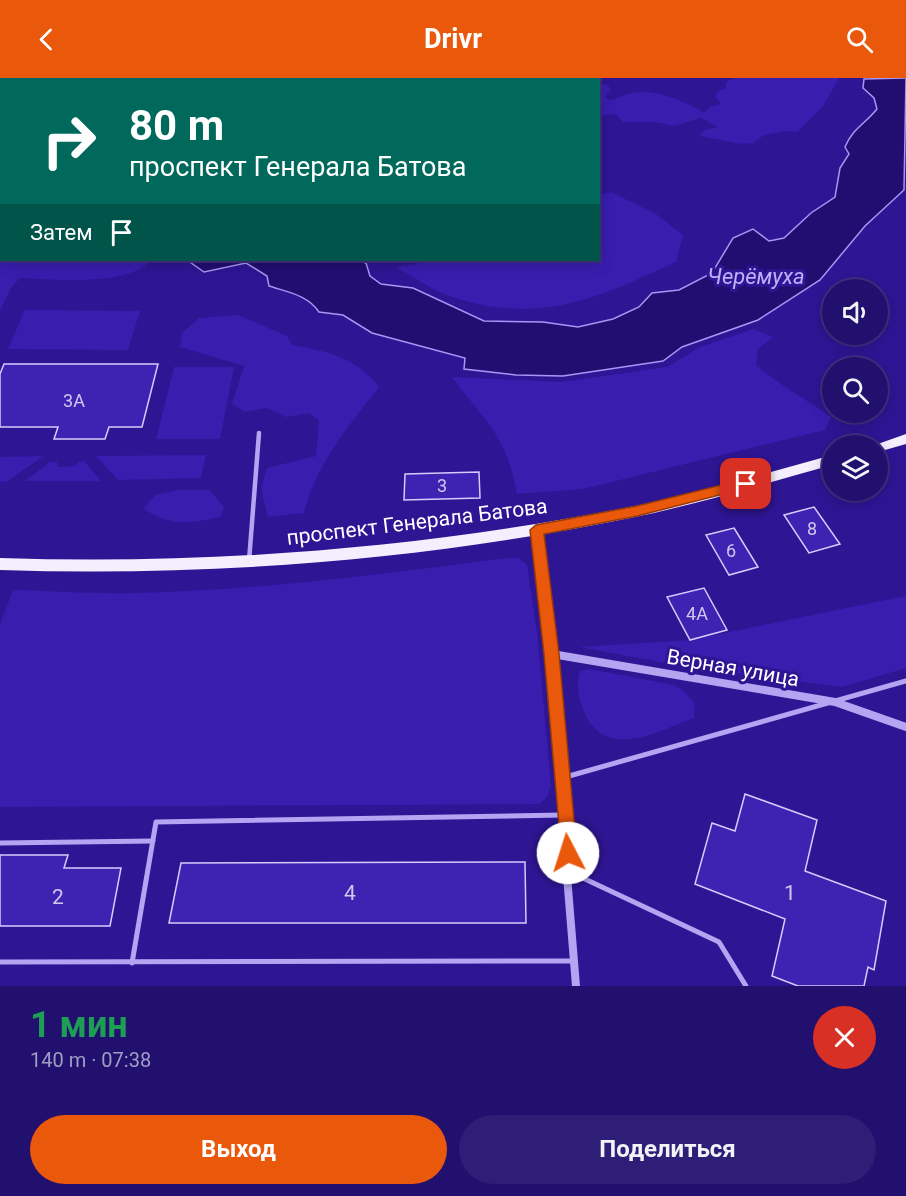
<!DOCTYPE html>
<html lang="ru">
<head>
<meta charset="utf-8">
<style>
  :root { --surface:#22106f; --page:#2e1e77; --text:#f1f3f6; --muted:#a29dc3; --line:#3f3082; --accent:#ea580c }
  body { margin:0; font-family:Roboto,sans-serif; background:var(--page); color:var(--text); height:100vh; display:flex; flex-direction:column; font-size:22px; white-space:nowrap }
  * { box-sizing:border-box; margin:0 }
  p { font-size:20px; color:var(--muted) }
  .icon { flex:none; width:33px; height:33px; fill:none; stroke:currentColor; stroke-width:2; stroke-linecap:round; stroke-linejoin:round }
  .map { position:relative; height:908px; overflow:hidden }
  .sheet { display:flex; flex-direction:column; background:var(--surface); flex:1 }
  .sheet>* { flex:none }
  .guide { position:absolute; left:0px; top:0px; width:600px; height:183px; box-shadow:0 3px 15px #0003,0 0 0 2px var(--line); background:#00695c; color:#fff; overflow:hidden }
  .buttons { position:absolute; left:822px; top:201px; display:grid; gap:12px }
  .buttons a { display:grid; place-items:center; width:66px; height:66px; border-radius:50%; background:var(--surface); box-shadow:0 3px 15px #0003,0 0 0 2px var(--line); font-size:30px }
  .pin { position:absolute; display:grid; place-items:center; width:51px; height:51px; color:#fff; margin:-26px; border-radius:12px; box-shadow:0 3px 9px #0006 }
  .me { position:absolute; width:66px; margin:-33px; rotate:355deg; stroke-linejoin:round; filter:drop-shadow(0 0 4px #0008) }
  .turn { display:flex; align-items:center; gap:21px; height:126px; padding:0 30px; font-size:27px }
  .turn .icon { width:78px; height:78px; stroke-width:2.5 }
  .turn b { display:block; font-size:42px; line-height:51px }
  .then { display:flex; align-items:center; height:57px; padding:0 30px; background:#0003; gap:12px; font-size:22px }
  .round { display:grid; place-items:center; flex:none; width:63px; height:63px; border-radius:32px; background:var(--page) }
  .headline { display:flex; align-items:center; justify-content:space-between; height:102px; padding:0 30px }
  h1 { font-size:36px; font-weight:700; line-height:45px; color:#1e9e55 }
  .action { display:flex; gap:12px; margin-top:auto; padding:12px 30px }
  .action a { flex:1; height:69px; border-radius:36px; background:var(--accent); color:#fff; font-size:24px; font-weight:700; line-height:69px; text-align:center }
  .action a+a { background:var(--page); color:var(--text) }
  header { display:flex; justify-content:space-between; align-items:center; height:78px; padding:0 30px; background:var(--accent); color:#fff; font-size:27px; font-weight:700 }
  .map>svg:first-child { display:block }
</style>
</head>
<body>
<header><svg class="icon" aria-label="back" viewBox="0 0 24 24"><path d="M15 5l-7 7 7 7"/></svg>Drivr<svg class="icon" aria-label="search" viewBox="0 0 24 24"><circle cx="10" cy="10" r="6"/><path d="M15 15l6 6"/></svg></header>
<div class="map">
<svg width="906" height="908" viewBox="0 0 906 908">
  <rect width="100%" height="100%" fill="#2e1594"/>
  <g fill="#381dae">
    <path d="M 735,0 L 839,0 L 823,28 L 797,54 L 785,53 L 764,57 L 753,65 L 741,66 L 700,58 L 704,52 L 718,49 L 701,40 L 674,48 L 655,44 L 623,44 L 616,36 L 599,38 L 599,6 L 608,7 L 611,12 L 605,19 L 609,22 C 617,22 623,16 632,15 C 655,10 686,24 705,35 L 709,29 L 721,26 L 715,19 L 717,14 L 726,10 L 726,4 Z"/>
    <path d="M 611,114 L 656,136 L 683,157 L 676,184 C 594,222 534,249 444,216 C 428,209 411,198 396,189 L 417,186 L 420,182 L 598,182 L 599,117 Z"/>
    <path d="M 0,131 L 2,182 L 151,182 C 130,209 52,201 20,200 L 12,208 L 0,233 Z"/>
    <polygon points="25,232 140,233 128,272 8,271"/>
    <path d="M 238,237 L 287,258 L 292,267 C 327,273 357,280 379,309 C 350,346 315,388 304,435 L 268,439 L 261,410 L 267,390 L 316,378 L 319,343 L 309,335 L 286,339 L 267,330 L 245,334 L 232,326 L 244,288 L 180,269 L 182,255 L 199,240 Z"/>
    <path d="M 753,251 L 773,259 L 758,271 L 756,287 C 779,307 806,321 831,339 L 825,352 L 583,411 L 517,416 C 507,357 485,344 452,299 L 562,304 L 667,289 L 700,269 Z"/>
    <polygon points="174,289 234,289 220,361 156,361"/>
    <polygon points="206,377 201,400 118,402 96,378"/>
    <polygon points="43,378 8,403 0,404 0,379"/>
    <polygon points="84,383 101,403 25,403 50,384 57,384 58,389 75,388 78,384"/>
    <path d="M 179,412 L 209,412 L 224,429 L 220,439 C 184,446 176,449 143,431 L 155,417 Z"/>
    <path d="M 507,480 L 518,480 L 527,487 L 537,554 L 551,707 L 547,719 L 539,726 L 0,729 L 0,546 L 13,512 C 53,513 95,516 136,515 C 260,512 384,496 507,480 Z"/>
    <polygon points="906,518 906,590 842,609 693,590 579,569 690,562"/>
    <path d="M 590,591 L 674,607 L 683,612 L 695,626 L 694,640 C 658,653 606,684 584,634 C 578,619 576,609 580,593 Z"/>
  </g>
  <path fill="#220d71" stroke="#a797f4" stroke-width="1.5" d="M 906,0 L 904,112 L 865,148 L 820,202 L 758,242 L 682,269 L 663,283 L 563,298 L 516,297 L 464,291 L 465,280 L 372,255 L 343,237 L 319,234 C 308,217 287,214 269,208 L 267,198 L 246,185 L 204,194 L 187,182 L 356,182 L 366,185 L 370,198 L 381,206 L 413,210 L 484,243 L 543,244 L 578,249 L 613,241 L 639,229 L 652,215 L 679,212 L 712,195 L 733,160 L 753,151 L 769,163 L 784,160 L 811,135 L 835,119 L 840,90 L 849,76 L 845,69 C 852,51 865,46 877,31 L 874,20 L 863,10 L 864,1 Z"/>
  <g fill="#3e23b3" stroke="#d5ccfc" stroke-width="1.5">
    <polygon points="4,286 158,286 142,349 109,349 105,361 54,361 58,349 0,349 0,296"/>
    <polygon points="479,394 480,420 404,422 405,396"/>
    <polygon points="814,429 840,466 809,475 784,437"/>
    <polygon points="734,450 758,489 729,497 706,457"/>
    <polygon points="704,510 727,552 690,562 667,519"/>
    <polygon points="745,716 817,742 805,793 886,823 874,892 868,889 864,908 798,908 772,898 785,841 695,806 712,745 735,753"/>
    <polygon points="0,777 68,777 64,790 121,790 110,848 0,848"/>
    <polygon points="525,784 526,845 169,845 181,785"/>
  </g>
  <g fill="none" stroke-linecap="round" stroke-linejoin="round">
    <polyline stroke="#b3a5f2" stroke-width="4.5" points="249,483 259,355"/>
    <g stroke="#b3a5f2" stroke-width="5">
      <polyline points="562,700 906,603"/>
      <polyline points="0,765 153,763"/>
      <polyline points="570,794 719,864 746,908"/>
      <polyline points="0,884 574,883"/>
      <polyline points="132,885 156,744 563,737"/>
    </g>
    <polyline stroke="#b3a5f2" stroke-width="5" points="536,452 545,530"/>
    <g stroke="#b3a5f2" stroke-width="8">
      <polyline points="545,528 576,908"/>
      <polyline points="552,576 835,624 906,649"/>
    </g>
    <g fill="#f3efff" fill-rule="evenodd">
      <polygon points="906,356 906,366 878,374 878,368 872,368"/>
      <path d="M 832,377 L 832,387 C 767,405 702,425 635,439 C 425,482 214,499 0,492 L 0,480 C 214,487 425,470 635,428 C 701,414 767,395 832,377 Z"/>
    </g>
  </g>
  <polygon fill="#ea580c" stroke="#983908" stroke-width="1.5" points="746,401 751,402 751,409 637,438 544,456 559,576 577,775 574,781 568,783 562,781 544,576 530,452 536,447 637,428"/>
  <g text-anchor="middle" stroke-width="6" stroke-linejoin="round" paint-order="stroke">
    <g font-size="18" fill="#cfc8ec">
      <text x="74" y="329">3А</text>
      <text x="442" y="414">3</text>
      <text x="812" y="457">8</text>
      <text x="731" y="479">6</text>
      <text x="697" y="542">4А</text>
    </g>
    <g font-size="21" fill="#fff" stroke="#2e1594">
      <text transform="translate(417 444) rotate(-7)" y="7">проспект Генерала Батова</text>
      <text transform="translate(733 590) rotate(10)" y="7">Верная улица</text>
    </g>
    <g font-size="21" fill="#cfc8ec">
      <text x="350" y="822">4</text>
      <text x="790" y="822">1</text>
      <text x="58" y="826">2</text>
    </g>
    <g font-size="22" font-style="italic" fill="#beb1f8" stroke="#2e1594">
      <text x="756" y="206">Черёмуха</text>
    </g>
  </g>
</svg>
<div class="buttons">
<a><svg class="icon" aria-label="sound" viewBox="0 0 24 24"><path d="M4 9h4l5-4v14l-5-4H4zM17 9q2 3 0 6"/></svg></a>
<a><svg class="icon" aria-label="search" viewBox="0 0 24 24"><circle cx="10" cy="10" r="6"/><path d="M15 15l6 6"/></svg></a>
<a><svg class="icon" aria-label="layers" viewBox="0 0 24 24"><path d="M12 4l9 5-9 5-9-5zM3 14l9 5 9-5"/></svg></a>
</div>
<div class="pin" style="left:746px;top:406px;background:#d93025"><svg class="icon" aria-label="arrive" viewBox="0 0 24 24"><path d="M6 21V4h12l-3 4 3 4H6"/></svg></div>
<svg class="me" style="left:568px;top:775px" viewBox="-20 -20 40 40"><circle r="19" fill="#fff"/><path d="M0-13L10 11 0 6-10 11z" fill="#ea580c"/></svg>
<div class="guide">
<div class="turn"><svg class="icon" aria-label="right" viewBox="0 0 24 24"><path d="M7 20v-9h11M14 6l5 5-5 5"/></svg><div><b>80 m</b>проспект Генерала Батова</div></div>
<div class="then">Затем<svg class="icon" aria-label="arrive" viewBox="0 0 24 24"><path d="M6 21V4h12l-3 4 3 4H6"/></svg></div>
</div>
</div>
<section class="sheet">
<div class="headline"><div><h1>1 мин</h1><p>140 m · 07:38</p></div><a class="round" style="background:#d93025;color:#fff"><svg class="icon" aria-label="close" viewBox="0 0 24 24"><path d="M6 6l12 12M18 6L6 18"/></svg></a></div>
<div class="action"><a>Выход</a><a>Поделиться</a></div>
</section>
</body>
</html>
